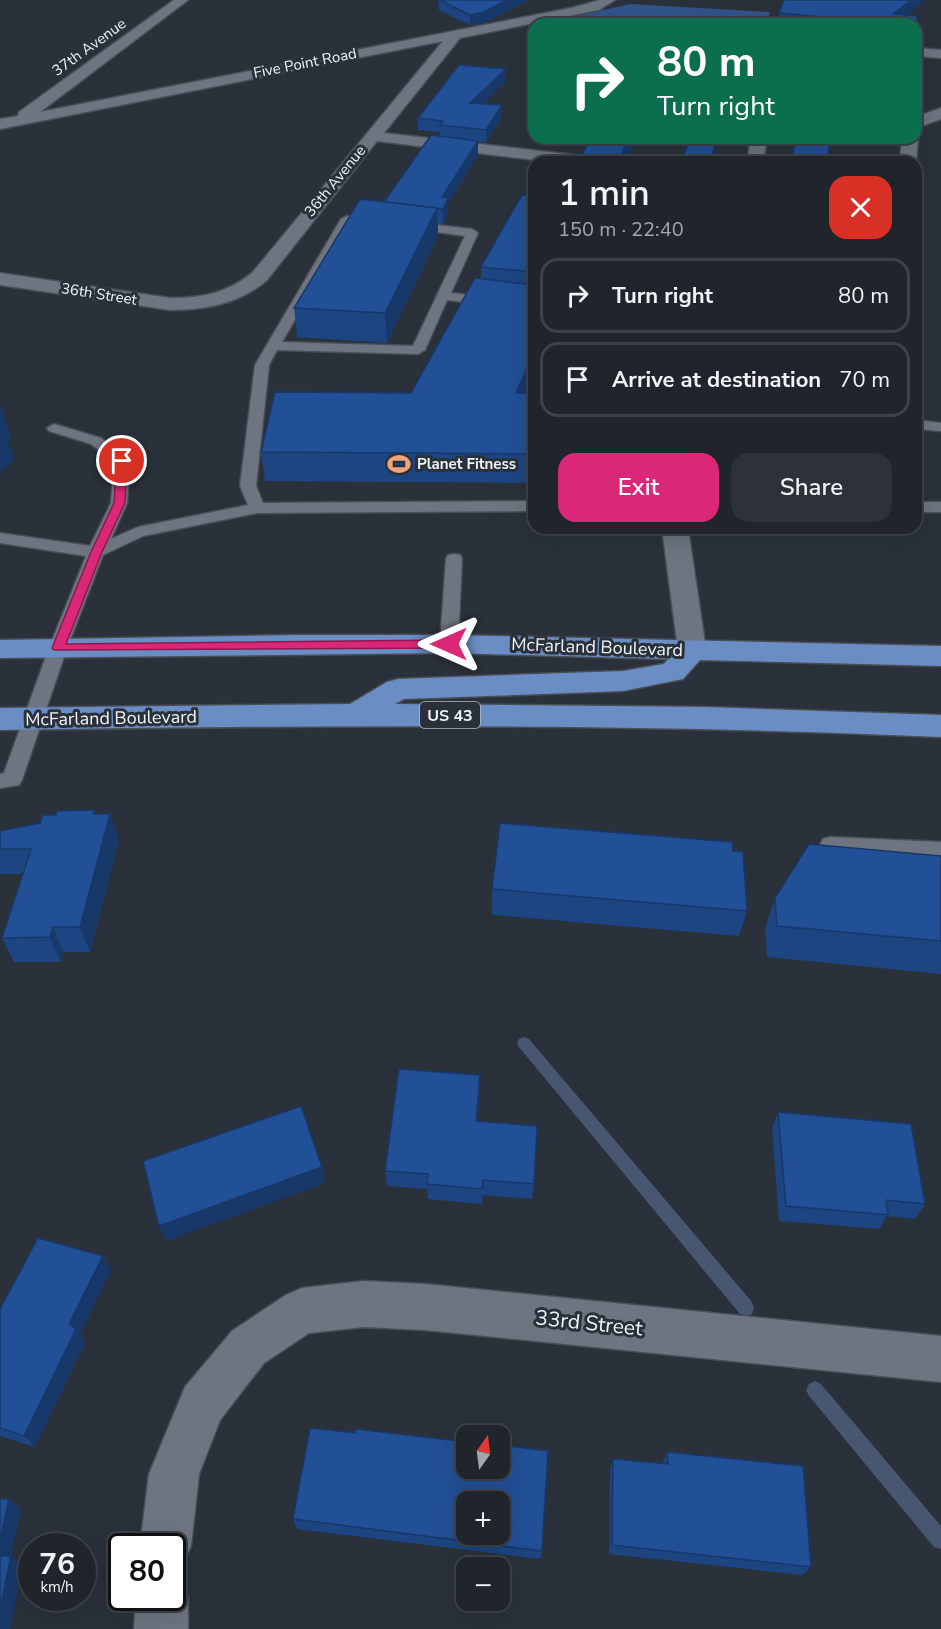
<!DOCTYPE html>
<html lang="en">
<head>
<meta charset="utf-8">
<style>
  :root { --surface:#20252c; --page:#2d3138; --text:#f1f3f6; --muted:#a2a5a9; --line:#3d4248; --accent:#db2777 }
  body { margin:0; font-family:"Nunito Sans",sans-serif; background:var(--page); color:var(--text); height:100vh; display:flex; flex-direction:column; font-size:22px; white-space:nowrap }
  * { box-sizing:border-box; margin:0 }
  p { font-size:20px; color:var(--muted) }
  .icon { flex:none; width:33px; height:33px; fill:none; stroke:currentColor; stroke-width:2; stroke-linecap:round; stroke-linejoin:round }
  .map { position:relative; flex:1; overflow:hidden }
  .sheet { position:absolute; left:528px; top:156px; width:394px; height:378px; display:flex; flex-direction:column; background:var(--surface); border-radius:18px; box-shadow:0 6px 24px #0002,0 0 0 2px var(--line) }
  .sheet>* { flex:none }
  .banner { position:absolute; left:528px; top:18px; width:394px; height:126px; border-radius:18px; box-shadow:0 6px 24px #0002,0 0 0 2px var(--line); background:#0b6e4f; color:#fff; overflow:hidden }
  .needle { width:39px; rotate:14deg }
  .buttons { position:absolute; left:456px; top:1425px; display:grid; gap:12px }
  .buttons a { display:grid; place-items:center; width:54px; height:54px; border-radius:12px; background:var(--surface); box-shadow:0 6px 24px #0002,0 0 0 2px var(--line); font-size:30px }
  .speed { position:absolute; left:18px; top:1533px; display:flex; gap:12px; font-size:30px; font-weight:700; text-align:center }
  .speed>* { display:grid; place-content:center; width:78px; height:78px; border-radius:50%; background:var(--surface); box-shadow:0 6px 24px #0002,0 0 0 2px var(--line); line-height:1 }
  .speed small { font-size:15px; font-weight:400 }
  .speed .limit { border:3px solid #111; border-radius:9px; background:#fff; color:#111 }
  .pin { position:absolute; display:grid; place-items:center; width:51px; height:51px; color:#fff; margin:-26px; border:3px solid #fff; border-radius:50%; box-shadow:0 2px 6px #0007 }
  .me { position:absolute; width:66px; margin:-33px; rotate:270deg; stroke-linejoin:round; filter:drop-shadow(0 0 4px #0008) }
  .turn { display:flex; align-items:center; gap:21px; height:126px; padding:0 30px; font-size:27px }
  .turn .icon { width:78px; height:78px; stroke-width:2.5 }
  .turn b { display:block; font-size:42px; line-height:51px }
  .round { display:grid; place-items:center; flex:none; width:63px; height:63px; border-radius:18px; background:var(--page) }
  .overview { display:flex; align-items:center; justify-content:space-between; height:102px; padding:0 30px }
  h1 { font-size:36px; font-weight:600; line-height:45px }
  .button { display:flex; gap:12px; margin-top:auto; padding:12px 30px }
  .button a { flex:1; height:69px; border-radius:18px; background:var(--accent); color:#fff; font-size:24px; font-weight:600; line-height:69px; text-align:center }
  .button a+a { background:var(--page); color:var(--text) }
  ul { padding:0; list-style:none }
  li { display:flex; align-items:center; gap:18px; height:75px; margin:0 12px 9px; padding:0 18px; border:3px solid var(--line); border-radius:18px }
  li div { flex:1 }
  li b { display:block; font-size:22px }
  li em { font-style:normal }
  .map>svg:first-child { display:block }
</style>
</head>
<body>
<div class="map">
<svg width="941" height="1629" viewBox="0 0 941 1629">
  <rect width="100%" height="100%" fill="#2b313b"/>
  <polygon fill="#315489" points="631,4 770,12 766,24 537,24"/>
  <g fill="none" stroke-linecap="round" stroke-linejoin="round">
    <g fill="#485671" fill-rule="evenodd">
      <polygon points="524,1037 529,1039 752,1302 754,1308 752,1314 746,1316 740,1314 519,1047 517,1043 519,1039"/>
      <polygon points="815,1381 821,1384 941,1526 941,1549 934,1547 809,1396 806,1390 809,1384"/>
    </g>
    <g stroke="#484d56" stroke-width="3">
      <g id="service">
        <polygon points="347,216 374,219 380,222 374,225 351,223 282,342 413,346 465,236 407,228 407,224 411,222 472,229 478,233 451,293 534,302 534,310 447,300 425,350 418,354 277,350 269,365 256,486 263,503 534,501 534,511 257,513 143,536 103,555 67,648 22,780 19,785 0,788 0,774 4,773 49,648 86,556 0,543 0,533 90,546 111,503 114,462 91,444 49,431 47,428 54,424 101,438 130,461 127,503 111,539 138,527 248,505 240,486 255,365 341,219"/>
        <polygon points="916,420 941,423 941,431 916,429"/>
        <rect x="916" y="502" width="25" height="10"/>
        <polygon points="454,554 460,555 462,559 458,644 455,648 443,648 440,644 446,559 448,555"/>
        <polygon points="831,837 941,842 941,858 831,853 823,851 820,845 823,839"/>
      </g>
    </g>
    <g stroke="#484d56" stroke-width="3">
      <g id="minor">
        <path d="M 174,0 L 188,0 L 40,112 L 571,8 L 600,0 L 615,0 L 599,10 L 460,38 L 384,133 L 593,157 L 601,162 L 551,162 L 377,141 L 267,280 C 239,304 206,310 170,310 L 0,285 L 0,273 L 170,298 C 202,298 228,293 253,272 L 443,41 L 0,129 L 0,119 L 18,116 L 19,112 Z"/>
        <polygon points="916,48 941,50 941,58 916,56"/>
        <polygon points="941,108 941,119 916,128 916,117"/>
        <polygon points="916,136 918,138 916,162 900,162 902,138 916,138"/>
        <polygon points="751,138 767,138 763,162 747,162"/>
        <polygon points="662,528 688,528 706,650 702,657 692,659 682,657 678,650"/>
        <polygon points="364,1281 425,1284 941,1336 941,1382 425,1330 364,1327 309,1333 264,1363 220,1420 199,1474 191,1546 183,1564 172,1568 172,1546 140,1546 149,1474 185,1387 232,1331 286,1295 302,1288"/>
        <polygon points="172,1576 181,1579 188,1598 188,1629 134,1629 136,1598 172,1598"/>
      </g>
    </g>
    <g stroke="#484d56" stroke-width="3">
      <path id="trunk" d="M 295,635 L 449,635 L 941,646 L 941,666 L 700,660 L 683,679 L 623,691 L 404,699 L 395,704 L 706,707 L 941,715 L 941,737 C 627,723 314,725 0,730 L 0,708 L 350,704 L 387,682 L 398,679 L 623,671 L 664,664 L 668,659 L 449,653 L 0,658 L 0,640 Z"/>
    </g>
    <use href="#service" fill="#6e7580" fill-rule="evenodd"/>
    <use href="#minor" fill="#6e7580" fill-rule="evenodd"/>
    <use href="#trunk" fill="#6a8dc3" fill-rule="evenodd"/>
  </g>
  <g fill="#1d4581">
    <polygon points="438,0 528,0 484,23 470,25 439,10"/>
    <polygon points="784,0 925,0 906,15 916,24 777,24 779,13"/>
    <polygon points="506,81 482,104 502,117 486,142 478,142 478,155 448,203 448,213 443,224 438,224 438,235 387,343 297,337 294,308 440,136 440,132 418,130 418,118"/>
    <polygon points="534,196 534,378 527,393 534,393 534,483 265,481 261,452 411,393 481,279 481,267"/>
    <polygon points="94,810 95,814 110,814 119,840 90,952 63,952 61,962 14,962 2,938 23,874 0,874 0,831 40,823 56,815"/>
    <polygon points="733,851 747,911 739,936 492,915 492,889"/>
    <polygon points="941,856 941,974 767,957 765,929 775,898"/>
    <polygon points="480,1091 477,1121 534,1184 532,1199 483,1195 482,1204 428,1199 427,1189 387,1186 385,1171"/>
    <polygon points="778,1112 925,1204 915,1219 887,1216 879,1229 779,1221 772,1128"/>
    <polygon points="103,1256 111,1270 80,1334 85,1342 35,1447 0,1436 0,1309"/>
    <polygon points="667,1452 811,1567 802,1575 609,1554 610,1470 613,1459 662,1464"/>
    <polygon points="293,1519 542,1551 540,1559 297,1529"/>
  </g>
  <g fill="#183869">
    <polygon points="507,0 528,0 484,23 470,25 470,15"/>
    <polygon points="911,0 925,0 894,24 893,14"/>
    <polygon points="506,69 506,81 470,115 470,103"/>
    <polygon points="502,105 502,117 486,142 486,130"/>
    <polygon points="629,138 637,138 627,162 618,162"/>
    <polygon points="478,141 478,155 448,203 448,213 443,224 442,197"/>
    <polygon points="716,143 713,162 710,162"/>
    <polygon points="437,208 438,235 387,343 385,313"/>
    <polygon points="534,352 534,378 515,422 516,393"/>
    <polygon points="1,406 11,437 8,440 14,459 0,474 0,407"/>
    <polygon points="110,814 119,840 90,952 80,927"/>
    <polygon points="53,927 63,952 61,962 50,937"/>
    <polygon points="480,1075 480,1091 476,1137 476,1121"/>
    <polygon points="322,1167 325,1183 166,1241 159,1226"/>
    <polygon points="103,1256 111,1270 80,1334 85,1342 35,1447 24,1436 69,1324"/>
    <polygon points="9,1499 21,1509 9,1565 0,1559 0,1541"/>
    <polygon points="11,1556 23,1564 10,1629 0,1629 0,1609"/>
  </g>
  <g fill="#225096" stroke="#183869" stroke-width="1.5" fill-rule="evenodd">
    <polygon points="440,0 507,0 484,12 470,15"/>
    <polygon points="784,0 911,0 893,14 917,16 916,24 820,24 822,17 779,13"/>
    <polygon points="459,65 506,69 470,103 502,105 486,130 440,125 443,121 418,118"/>
    <polygon points="431,135 478,141 442,197 448,198 443,209 384,202"/>
    <polygon points="604,138 629,138 618,162 578,162 590,140 605,139"/>
    <polygon points="691,138 700,138 716,143 710,162 681,162"/>
    <polygon points="796,138 830,138 827,162 791,162"/>
    <polygon points="522,195 534,196 534,272 481,267"/>
    <polygon points="360,199 437,208 385,313 294,308"/>
    <polygon points="475,278 534,285 534,352 516,393 534,393 534,454 261,452 275,392 411,393"/>
    <polygon points="94,810 93,814 110,814 80,927 53,927 50,937 2,938 31,849 0,849 0,831 40,823 43,815 56,815 57,811"/>
    <polygon points="500,823 732,842 733,851 743,852 747,911 492,889"/>
    <polygon points="809,844 941,856 941,941 777,926 775,898"/>
    <polygon points="399,1069 480,1075 476,1121 537,1126 534,1184 483,1180 482,1189 427,1184 428,1174 385,1171"/>
    <polygon points="301,1106 322,1167 159,1226 143,1161"/>
    <polygon points="778,1112 911,1124 925,1204 886,1200 888,1215 786,1206"/>
    <polygon points="38,1238 103,1256 69,1324 76,1329 24,1436 0,1428 0,1309"/>
    <path d="M 310,1428 L 355,1433 L 356,1429 L 466,1442 L 466,1468 L 500,1468 L 500,1445 L 548,1451 L 542,1551 L 293,1519 ZM 466,1502 L 500,1502 L 500,1534 L 466,1534 Z"/>
    <polygon points="667,1452 803,1466 811,1567 612,1545 613,1459 668,1464"/>
    <polygon points="0,1499 9,1499 0,1541"/>
    <polygon points="0,1556 11,1556 0,1609"/>
  </g>
  <polygon fill="#db2777" stroke="#8e194d" stroke-width="1.5" points="122,458 127,461 125,503 102,552 66,644 449,640 455,644 449,648 54,650 52,648 91,552 114,503 117,461"/>
  <defs>
    <g id="stadium-bare" transform="scale(1.8)"><path d="M0-5a6.5 5 0 1 0 0 10a6.5 5 0 1 0 0-10ZM-3.5-1.8h7v3.6h-7Z" fill="#f0a279" stroke="#2b313b" stroke-width="2.5" paint-order="stroke"/></g>
  </defs>
  <g fill-rule="evenodd">
    <use href="#stadium-bare" x="399" y="464"/>
  </g>
  <g text-anchor="middle" stroke-width="6" stroke-linejoin="round" paint-order="stroke">
    <g font-size="15" fill="#eff3fa" stroke="#2b313b">
      <text transform="translate(89 47) rotate(-36)" y="5">37th Avenue</text>
      <text transform="translate(305 63) rotate(-11)" y="5">Five Point Road</text>
      <text transform="translate(335 181) rotate(-51)" y="5">36th Avenue</text>
      <text transform="translate(99 294) rotate(9)" y="5">36th Street</text>
    </g>
    <g font-size="15" font-weight="bold" fill="#eff3fa" stroke="#2b313b" text-anchor="start">
      <text x="417" y="469">Planet Fitness</text>
    </g>
    <rect fill="#2b313b" stroke="#b4b9c1" stroke-width="1.5" x="420" y="702" width="60" height="26" rx="4.5"/>
    <g font-size="16" font-weight="bold" fill="#eff3fa">
      <text x="450" y="721">US 43</text>
    </g>
    <g font-size="18" fill="#eff3fa" stroke="#2b313b">
      <text transform="translate(597 647) rotate(2)" y="6">McFarland Boulevard</text>
      <text transform="translate(111 718) rotate(-1)" y="6">McFarland Boulevard</text>
    </g>
    <g font-size="21" fill="#eff3fa" stroke="#2b313b">
      <text transform="translate(589 1323) rotate(6)" y="7">33rd Street</text>
    </g>
  </g>
</svg>
<div class="buttons">
<a><svg class="needle" viewBox="-14 -14 28 28"><path d="M0-13l5 13h-10z" fill="#e53935"/><path d="M0 13l5-13h-10z" fill="#a2a5a9"/></svg></a>
<a>+</a>
<a>−</a>
</div>
<div class="speed"><div>76<small>km/h</small></div><div class="limit">80</div></div>
<div class="pin" style="left:122px;top:461px;background:#d93025"><svg class="icon" aria-label="arrive" viewBox="0 0 24 24"><path d="M6 21V4h12l-3 4 3 4H6"/></svg></div>
<svg class="me" style="left:449px;top:644px" viewBox="-20 -20 40 40"><path d="M0-17L14 15 0 8-14 15z" fill="#db2777" stroke="#fff" stroke-width="4"/></svg>
<div class="banner">
<div class="turn"><svg class="icon" aria-label="right" viewBox="0 0 24 24"><path d="M7 20v-9h11M14 6l5 5-5 5"/></svg><div><b>80 m</b>Turn right</div></div>
</div>
<section class="sheet">
<div class="overview"><div><h1>1 min</h1><p>150 m · 22:40</p></div><a class="round" style="background:#d93025;color:#fff"><svg class="icon" aria-label="close" viewBox="0 0 24 24"><path d="M6 6l12 12M18 6L6 18"/></svg></a></div>
<ul>
<li><svg class="icon" aria-label="right" viewBox="0 0 24 24"><path d="M7 20v-9h11M14 6l5 5-5 5"/></svg><div><b>Turn right</b></div><em>80 m</em></li>
<li><svg class="icon" aria-label="arrive" viewBox="0 0 24 24"><path d="M6 21V4h12l-3 4 3 4H6"/></svg><div><b>Arrive at destination</b></div><em>70 m</em></li>
</ul>
<div class="button"><a>Exit</a><a>Share</a></div>
</section>
</div>
</body>
</html>
